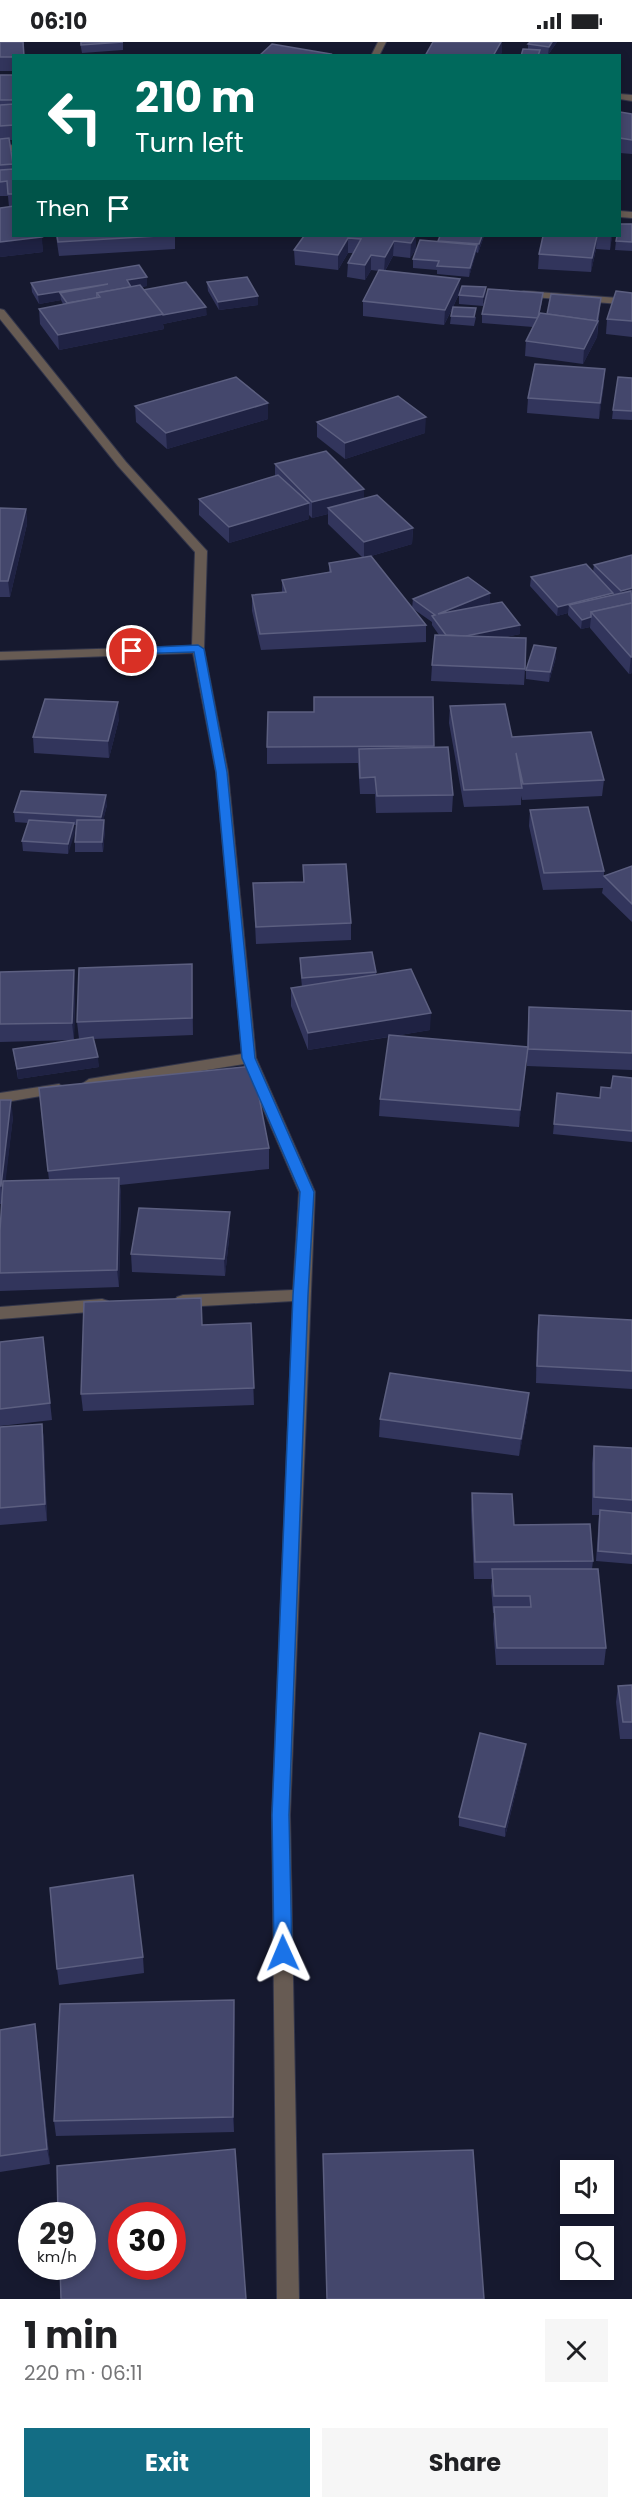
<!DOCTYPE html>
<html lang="en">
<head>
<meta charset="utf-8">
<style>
  :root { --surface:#fff; --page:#f6f6f6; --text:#202124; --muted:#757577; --accent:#136d84 }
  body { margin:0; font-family:Poppins,sans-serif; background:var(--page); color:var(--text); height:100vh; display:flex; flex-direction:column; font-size:22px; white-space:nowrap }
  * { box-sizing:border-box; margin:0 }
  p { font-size:20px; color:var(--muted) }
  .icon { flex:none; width:33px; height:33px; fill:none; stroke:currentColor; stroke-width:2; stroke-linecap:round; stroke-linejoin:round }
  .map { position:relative; height:2257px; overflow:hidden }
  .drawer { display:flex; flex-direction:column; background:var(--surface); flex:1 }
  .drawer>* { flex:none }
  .guide { position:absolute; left:12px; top:12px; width:609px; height:183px; border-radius:0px; box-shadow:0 3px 9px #0003; background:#00695c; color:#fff; overflow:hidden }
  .tools { position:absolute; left:560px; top:2118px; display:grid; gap:12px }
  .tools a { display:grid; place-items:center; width:54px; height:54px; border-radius:0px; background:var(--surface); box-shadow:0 3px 9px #0003; font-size:30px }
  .speed { position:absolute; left:18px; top:2160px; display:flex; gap:12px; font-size:30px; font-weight:700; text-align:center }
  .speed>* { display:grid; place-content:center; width:78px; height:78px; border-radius:50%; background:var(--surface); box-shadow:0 3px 9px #0003; line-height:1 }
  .speed small { font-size:15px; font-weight:400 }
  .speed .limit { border:9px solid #d22; background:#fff; color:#111 }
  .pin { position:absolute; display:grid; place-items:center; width:51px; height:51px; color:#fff; margin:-26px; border:3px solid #fff; border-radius:50%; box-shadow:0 2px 6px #0007 }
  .me { position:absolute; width:66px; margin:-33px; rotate:359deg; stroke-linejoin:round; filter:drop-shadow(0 0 4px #0008) }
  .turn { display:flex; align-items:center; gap:21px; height:126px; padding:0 24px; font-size:27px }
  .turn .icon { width:78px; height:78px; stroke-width:2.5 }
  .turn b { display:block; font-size:42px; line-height:51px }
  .then { display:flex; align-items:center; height:57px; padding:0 24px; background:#0003; gap:12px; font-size:22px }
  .round { display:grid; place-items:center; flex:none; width:63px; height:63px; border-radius:0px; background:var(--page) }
  .headline { display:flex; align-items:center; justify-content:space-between; height:102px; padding:0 24px }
  h1 { font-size:36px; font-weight:700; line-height:45px }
  .primary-button { display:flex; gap:12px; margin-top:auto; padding:12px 24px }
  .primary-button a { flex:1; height:69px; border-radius:0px; background:var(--accent); color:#fff; font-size:24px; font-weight:700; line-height:69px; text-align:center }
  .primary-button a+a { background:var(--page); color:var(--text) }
  .status { display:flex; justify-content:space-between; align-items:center; height:42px; padding:0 30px; background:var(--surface); direction:ltr }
  .status svg { height:16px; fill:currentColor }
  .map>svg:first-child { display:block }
</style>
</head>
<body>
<div class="status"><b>06:10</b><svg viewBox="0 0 49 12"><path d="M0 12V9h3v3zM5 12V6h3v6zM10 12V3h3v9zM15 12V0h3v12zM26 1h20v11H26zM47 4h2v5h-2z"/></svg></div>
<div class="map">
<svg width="632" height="2257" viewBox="0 0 632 2257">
  <rect width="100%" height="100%" fill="#16192f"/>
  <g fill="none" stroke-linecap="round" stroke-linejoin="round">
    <g stroke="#32354a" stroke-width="2">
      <g id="minor">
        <polygon points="378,0 386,0 379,14 371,14"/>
        <polygon points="620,52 632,53 632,59 620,57"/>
        <polygon points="14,103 14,109 0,110 0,104"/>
        <polygon points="620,169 632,170 632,176 620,175"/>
        <polygon points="524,249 632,257 632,263 521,254 521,250"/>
        <polygon points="0,267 4,268 126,420 207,509 204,607 228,730 256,1016 315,1150 290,1773 299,2257 277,2257 272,1773 293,1259 183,1265 177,1263 175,1259 177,1255 183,1253 293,1248 299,1150 244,1022 89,1047 82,1042 89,1037 242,1012 216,730 193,611 0,618 0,610 192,604 195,510 118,424 0,277"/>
        <polygon points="59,1042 66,1047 64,1050 0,1061 0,1051"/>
        <polygon points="102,1257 108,1259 110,1263 108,1267 102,1269 0,1277 0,1265"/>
      </g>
    </g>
    <use href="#minor" fill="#675b53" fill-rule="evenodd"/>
  </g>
  <g fill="#32355c">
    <polygon points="0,0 24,0 24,14 14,14 14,29 0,29"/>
    <polygon points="80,0 123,0 123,8 82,11"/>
    <polygon points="557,0 548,13 539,12 539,14 521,14 528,8 528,2"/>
    <polygon points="0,33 14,33 14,98 9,98 14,127 14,194 41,194 43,210 0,215 0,166 9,165 8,154 0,154"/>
    <polygon points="620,70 632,72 632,112 620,111"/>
    <polygon points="632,182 632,209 615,208 616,199"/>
    <polygon points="56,194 175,194 175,207 59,214"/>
    <polygon points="304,194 417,194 416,196 416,207 410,216 393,214 385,229 459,252 486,254 483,264 459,262 459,252 453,265 476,275 474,284 450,282 452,267 444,283 363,274 363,259 379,229 371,228 365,238 347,235 348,221 353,211 348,211 338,228 295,223 294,208"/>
    <polygon points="440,194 484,194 478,211 476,210 469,235 437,232 437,228 413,226 413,217 438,200"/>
    <polygon points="543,194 612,194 610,208 596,207 591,230 538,227 539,212"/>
    <polygon points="207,240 258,263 219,268 208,249"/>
    <polygon points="31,241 147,244 141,245 143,248 207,273 163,282 164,287 59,308 40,282 39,267 63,262 61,258 39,262 32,250"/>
    <polygon points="632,251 632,295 606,292 607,277"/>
    <polygon points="601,256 597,295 583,322 525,314 526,299 533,285 482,281 482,272 542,259 539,273 547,272"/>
    <polygon points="632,336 632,378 612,377 613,368"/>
    <polygon points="604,342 599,377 527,371 528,356"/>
    <polygon points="135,364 268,377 167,407 136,380"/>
    <polygon points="317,380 425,391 345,417 317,395"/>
    <polygon points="275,422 364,457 413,486 412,502 371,514 426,583 426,600 261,608 252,569 252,553 282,551 282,538 329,530 329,521 363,516 328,482 328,472 312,476 309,473 309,477 229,501 199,473 199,457 275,434"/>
    <polygon points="0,466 26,467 27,482 10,555 0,555"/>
    <polygon points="632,513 632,631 629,632 590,586 590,585 581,587 568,573 568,571 557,574 530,544 531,535 593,530 594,523"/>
    <polygon points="490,551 490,561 482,564 520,592 505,595 525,627 524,643 431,639 432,623 439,593 432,583 432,580 412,566 413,557"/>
    <polygon points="556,606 556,615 549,640 526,637 526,628"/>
    <polygon points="450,664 512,695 604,738 602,754 522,758 521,754 521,763 464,765 449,681"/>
    <polygon points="119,677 109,716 34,711 33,695"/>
    <polygon points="434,704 453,753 452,770 376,771 375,752 360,752 358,721 267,722 267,705"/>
    <polygon points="107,763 103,778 105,788 103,810 75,810 75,800 76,783 74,783 68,812 23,809 22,799 28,781 15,780 14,770"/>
    <polygon points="530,768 604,829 604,834 632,824 632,880 602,851 603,846 543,848 529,784"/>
    <polygon points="303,823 351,881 351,898 256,902 253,841 303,840"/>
    <polygon points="300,916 376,930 376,932 430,988 394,994 527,1005 529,965 632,969 632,1028 527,1024 527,1008 519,1085 379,1074 380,1057 389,995 308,1008 291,964 291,946 302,945 300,926"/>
    <polygon points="192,922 193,993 93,997 99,1025 18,1037 13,1007 79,997 77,980"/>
    <polygon points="0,930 75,945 74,998 0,1000"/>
    <polygon points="632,1036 632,1100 553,1092 557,1051 600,1056"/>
    <polygon points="0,1058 13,1075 5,1139 49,1138 41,1068 269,1106 269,1127 120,1143 121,1153 119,1245 0,1249 0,1189 2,1162 0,1162"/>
    <polygon points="230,1188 225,1234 132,1230 131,1212"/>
    <polygon points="539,1273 632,1278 632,1347 536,1341 537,1290"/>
    <polygon points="251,1281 254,1363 83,1369 81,1352 202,1283"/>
    <polygon points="43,1295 52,1378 0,1384 0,1300"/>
    <polygon points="528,1368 519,1414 379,1395 380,1377"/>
    <polygon points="42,1382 44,1399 47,1479 0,1483 0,1385"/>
    <polygon points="594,1404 632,1406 632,1522 596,1519 599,1473 592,1473 592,1421"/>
    <polygon points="472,1451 514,1483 593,1519 592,1527 606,1606 604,1623 496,1623 493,1582 494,1571 493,1571 491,1544 492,1537 474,1537 471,1468"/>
    <polygon points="632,1643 632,1697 620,1697 616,1660 618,1644"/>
    <polygon points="525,1711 505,1795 459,1784 459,1775"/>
    <polygon points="143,1915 144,1931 59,1943 57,1927"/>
    <polygon points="234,1958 234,2090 56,2094 54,2079"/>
    <polygon points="0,1988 37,1998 50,2122 0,2130"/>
  </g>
  <g fill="#1f2243">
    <polygon points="501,0 502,0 502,11 500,14 493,14"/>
    <polygon points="552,0 557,0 548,13 549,5"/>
    <polygon points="414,194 417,194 416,196 416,207 410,216 411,201"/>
    <polygon points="482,194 484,194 478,211 479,202"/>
    <polygon points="597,194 596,207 591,230 592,216"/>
    <polygon points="611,194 612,194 610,208"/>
    <polygon points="42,195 43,210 0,215 0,200"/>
    <polygon points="348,196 348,211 338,228 338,213"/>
    <polygon points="394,199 393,214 384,230 385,215"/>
    <polygon points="477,203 476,212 469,235 470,226"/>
    <polygon points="371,213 371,228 365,238 365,223"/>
    <polygon points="147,235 147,244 127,247 127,238"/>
    <polygon points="460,237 459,252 444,283 445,268"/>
    <polygon points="108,242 60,251 61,258 39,262 38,253"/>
    <polygon points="486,245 486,254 483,264 483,255"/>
    <polygon points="543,251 542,259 537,285 538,276"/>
    <polygon points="258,254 258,263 219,268 218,260"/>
    <polygon points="601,256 598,280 598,279 597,295 583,322 584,307"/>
    <polygon points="206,265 207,273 163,282 164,287 59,308 58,293"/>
    <polygon points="605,327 604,342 599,377 600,361"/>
    <polygon points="268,361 268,377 167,407 166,391"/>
    <polygon points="426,375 425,391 345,417 345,401"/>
    <polygon points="364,447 364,463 328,466 328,472 312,476 312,460"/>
    <polygon points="309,461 309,477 229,501 229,485"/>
    <polygon points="26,467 27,482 10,555 8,539"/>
    <polygon points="413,486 412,502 364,516 364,500"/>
    <polygon points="632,546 632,555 620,558 621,549"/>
    <polygon points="490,551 490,561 437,582 438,572"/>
    <polygon points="613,551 612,561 569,563 568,571 557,574 558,565"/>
    <polygon points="591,575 590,585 581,587 582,578"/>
    <polygon points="520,583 520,592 449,607 449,597"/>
    <polygon points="556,606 556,615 549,640 550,630"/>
    <polygon points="631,615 632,615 632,631 629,632"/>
    <polygon points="118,660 119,677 109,716 108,699"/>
    <polygon points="106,753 107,763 102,784 101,775"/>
    <polygon points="104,778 105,788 103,810 102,800"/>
    <polygon points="74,781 75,791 68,812 68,802"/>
    <polygon points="74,928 75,945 74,998 72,981"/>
    <polygon points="431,971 430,988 308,1008 308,991"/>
    <polygon points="528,1005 526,1022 519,1085 520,1068"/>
    <polygon points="98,1015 99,1025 18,1037 17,1027"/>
    <polygon points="11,1058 13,1075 3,1162 1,1144"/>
    <polygon points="119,1136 121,1153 119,1245 117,1228"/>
    <polygon points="230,1170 230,1188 225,1234 224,1217"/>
    <polygon points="529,1351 528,1368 519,1414 521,1397"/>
    <polygon points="42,1382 44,1399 47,1479 45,1462"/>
    <polygon points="526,1702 525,1711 505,1795 505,1785"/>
    <polygon points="234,1958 235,1974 234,2090 233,2075"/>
    <polygon points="35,1982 37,1998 50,2122 47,2107"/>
  </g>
  <g fill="#44476c" stroke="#5c5f80" stroke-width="1.5" fill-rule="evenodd">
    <polygon points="0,0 23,0 24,14 14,14 14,15 0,15"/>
    <polygon points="81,0 123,0 81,3"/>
    <polygon points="433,0 501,0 493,14 425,14"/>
    <polygon points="530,0 552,0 549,5 528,2"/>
    <polygon points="272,2 331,12 329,14 259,14"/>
    <polygon points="523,7 540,8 538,14 521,14"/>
    <rect x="0" y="33" width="14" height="25"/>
    <polygon points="14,62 14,83 0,84 0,63"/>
    <polygon points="620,70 632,72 632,98 620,96"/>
    <polygon points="9,96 13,122 0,123 0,97"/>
    <polygon points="14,127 14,152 8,152 7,139 0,140 0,128"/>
    <polygon points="14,164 14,194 41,194 42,195 0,200 0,166"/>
    <polygon points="620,182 632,182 632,200 616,199 617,194 620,194"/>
    <polygon points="57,194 158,194 58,200"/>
    <polygon points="304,194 415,194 411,201 394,199 385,215 371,213 365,223 348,221 361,197 348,196 338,213 294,208"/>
    <polygon points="440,194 482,194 479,202 438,199"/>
    <polygon points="543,194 597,194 592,216 539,212"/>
    <polygon points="420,198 477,203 470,226 437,224 439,219 413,217"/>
    <polygon points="139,223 147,235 127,238 131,245 97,251 97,256 67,261 60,251 108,242 38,253 31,241"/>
    <polygon points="379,228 460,237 445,268 363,259"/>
    <polygon points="247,235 258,254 218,260 207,240"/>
    <polygon points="186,240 206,265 163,273 143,248"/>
    <polygon points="140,243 163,272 58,293 39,267 100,255 97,251"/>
    <polygon points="462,244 486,245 483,255 459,253"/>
    <polygon points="488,247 543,251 538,276 482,272"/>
    <polygon points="616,249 632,251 632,279 607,277"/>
    <polygon points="551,252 601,256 597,279 547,272"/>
    <polygon points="453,265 476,266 474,275 451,274"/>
    <polygon points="540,271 598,279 584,307 526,299"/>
    <polygon points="535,322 605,327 600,361 528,356"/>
    <polygon points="236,335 268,361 166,391 135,364"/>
    <polygon points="618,335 632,336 632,369 613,368"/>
    <polygon points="398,354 426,375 345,401 317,380"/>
    <polygon points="326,409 364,447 312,460 275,422"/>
    <polygon points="278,433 309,461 229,485 199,457"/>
    <polygon points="377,453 413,486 364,500 328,466"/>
    <polygon points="0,466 26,467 8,539 0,539"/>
    <polygon points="632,513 632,546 621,549 594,523"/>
    <polygon points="371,514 426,583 260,592 252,553 286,550 282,538 331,530 329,521"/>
    <polygon points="586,522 613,551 558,565 531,535"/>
    <polygon points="468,535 490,551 438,572 502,560 520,583 466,594 446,593 432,574 435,573 413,557"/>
    <polygon points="631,549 632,561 591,570 591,575 582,578 569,563"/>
    <polygon points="632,561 632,615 631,615 591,570"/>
    <polygon points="435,593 526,596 525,627 432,623"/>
    <polygon points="534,603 556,606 550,630 526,628"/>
    <polygon points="314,655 433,655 434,704 267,705 268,670 314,670"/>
    <polygon points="45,657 118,660 108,699 33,695"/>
    <polygon points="505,662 512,695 591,690 604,738 523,742 516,711 522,746 464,748 450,664"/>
    <polygon points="448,705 453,753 377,754 375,735 360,736 359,707"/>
    <polygon points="21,749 106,753 101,775 14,770"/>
    <polygon points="588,765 604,829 544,831 530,768"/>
    <polygon points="29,778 74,781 68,802 22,799"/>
    <polygon points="77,778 104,778 102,800 75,800"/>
    <polygon points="346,822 351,881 256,885 253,841 304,840 303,823"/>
    <polygon points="632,824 632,862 604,834"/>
    <polygon points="372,910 376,930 302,936 300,916"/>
    <polygon points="192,922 192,976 77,980 79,926"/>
    <polygon points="411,927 431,971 308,991 291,946"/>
    <polygon points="74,928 72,981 0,982 0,930"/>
    <polygon points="529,965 632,969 632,1011 528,1007"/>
    <polygon points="389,993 528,1005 520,1068 380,1057"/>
    <polygon points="93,995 98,1015 17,1027 13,1007"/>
    <polygon points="253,1024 269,1106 48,1129 39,1046"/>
    <polygon points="613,1034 632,1036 632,1089 554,1082 557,1051 600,1056 601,1045 611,1046"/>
    <polygon points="0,1058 11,1058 1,1144 0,1144"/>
    <polygon points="119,1136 117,1228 0,1231 0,1189 3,1139"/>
    <polygon points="139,1166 230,1170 224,1217 131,1212"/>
    <polygon points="201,1256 202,1283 251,1281 254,1346 81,1352 84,1260"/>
    <polygon points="539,1273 632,1278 632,1329 537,1324"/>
    <polygon points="43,1295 50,1361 0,1367 0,1300"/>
    <polygon points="390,1331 529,1351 521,1397 380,1377"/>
    <polygon points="42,1382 45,1462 0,1466 0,1385"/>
    <polygon points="594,1404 632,1406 632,1458 594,1455"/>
    <polygon points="472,1451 512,1452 514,1483 590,1482 593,1519 475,1520"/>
    <polygon points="600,1468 632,1471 632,1512 598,1509"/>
    <polygon points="492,1527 598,1527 606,1606 497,1606 494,1565 531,1565 530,1554 494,1554"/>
    <polygon points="632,1643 632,1680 623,1680 618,1644"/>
    <polygon points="480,1691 526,1702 505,1785 459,1775"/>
    <polygon points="133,1833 143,1915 57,1927 50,1846"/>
    <polygon points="234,1958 233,2075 54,2079 60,1962"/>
    <polygon points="35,1982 47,2107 0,2114 0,1988"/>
    <path d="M 235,2107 L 246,2257 L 61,2257 L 60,2224 L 82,2224 L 82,2174 L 58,2174 L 57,2124 ZM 122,2174 L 172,2174 L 172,2224 L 122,2224 Z"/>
    <polygon points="473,2108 484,2257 327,2257 323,2112"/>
  </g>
  <polygon fill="#1a73e8" stroke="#114b97" stroke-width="1.5" points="198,603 204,607 227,730 255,1016 314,1150 308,1253 289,1773 292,1911 289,1917 283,1920 277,1917 274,1911 272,1773 293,1253 300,1150 242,1016 216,730 194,610 132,612 127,609 132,606"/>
</svg>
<div class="tools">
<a><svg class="icon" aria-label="sound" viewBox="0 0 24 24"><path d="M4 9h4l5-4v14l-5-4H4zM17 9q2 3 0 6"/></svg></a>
<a><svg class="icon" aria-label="search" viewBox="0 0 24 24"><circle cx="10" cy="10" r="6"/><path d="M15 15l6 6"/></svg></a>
</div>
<div class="speed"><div>29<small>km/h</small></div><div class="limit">30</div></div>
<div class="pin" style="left:132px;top:609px;background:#d93025"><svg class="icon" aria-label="arrive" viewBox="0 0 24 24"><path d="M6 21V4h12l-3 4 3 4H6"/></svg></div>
<svg class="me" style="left:283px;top:1911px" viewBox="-20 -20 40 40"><path d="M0-17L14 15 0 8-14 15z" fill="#1a73e8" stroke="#fff" stroke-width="4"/></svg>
<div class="guide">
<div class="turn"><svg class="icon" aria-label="left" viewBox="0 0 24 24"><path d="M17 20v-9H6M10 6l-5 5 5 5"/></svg><div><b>210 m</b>Turn left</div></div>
<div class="then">Then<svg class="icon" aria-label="arrive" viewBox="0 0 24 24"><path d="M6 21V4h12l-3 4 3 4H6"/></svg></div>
</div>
</div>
<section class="drawer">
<div class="headline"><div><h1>1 min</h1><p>220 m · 06:11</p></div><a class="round"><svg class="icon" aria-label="close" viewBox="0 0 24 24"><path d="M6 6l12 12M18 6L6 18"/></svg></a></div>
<div class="primary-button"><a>Exit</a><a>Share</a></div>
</section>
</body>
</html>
